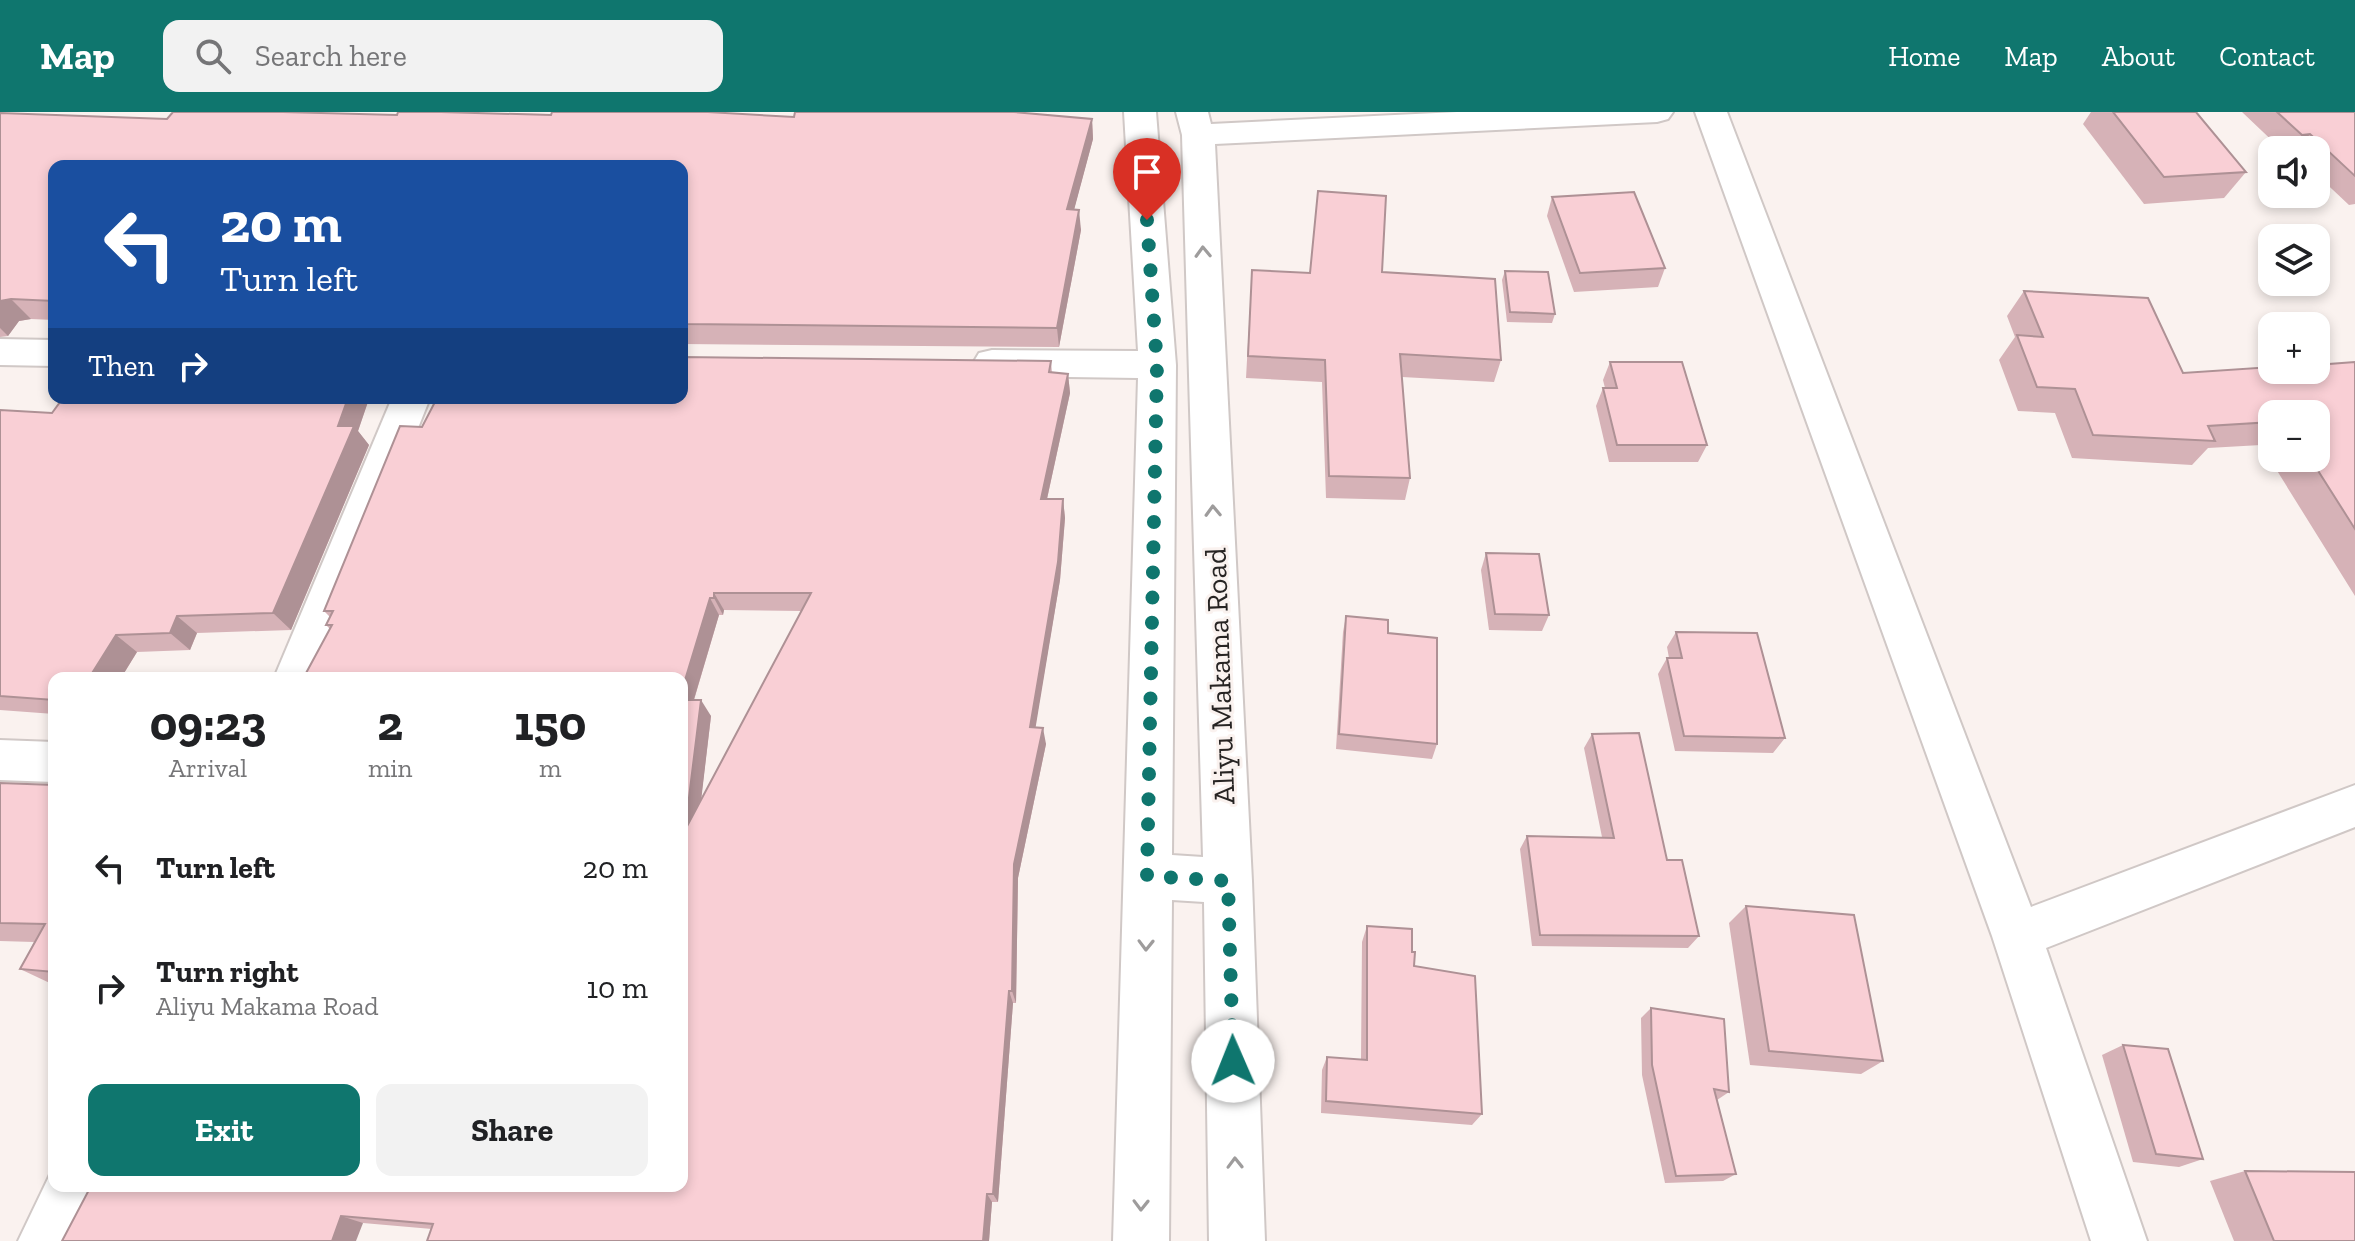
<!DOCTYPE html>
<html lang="en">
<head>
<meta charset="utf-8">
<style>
  :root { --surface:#fff; --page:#f2f2f2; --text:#202124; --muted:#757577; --accent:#0f766e }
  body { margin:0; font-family:"Zilla Slab",serif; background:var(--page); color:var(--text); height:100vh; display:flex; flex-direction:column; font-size:30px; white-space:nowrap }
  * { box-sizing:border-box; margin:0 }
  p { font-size:26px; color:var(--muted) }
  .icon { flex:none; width:44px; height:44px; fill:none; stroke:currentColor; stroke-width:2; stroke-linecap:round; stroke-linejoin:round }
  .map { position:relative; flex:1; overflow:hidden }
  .drawer { position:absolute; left:48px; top:560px; width:640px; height:520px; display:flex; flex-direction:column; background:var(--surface); border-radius:16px; box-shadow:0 4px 12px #0003 }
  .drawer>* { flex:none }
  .top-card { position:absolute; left:48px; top:48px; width:640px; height:244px; border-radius:16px; box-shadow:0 4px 12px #0003; background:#1a4fa0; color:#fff; overflow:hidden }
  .tools { position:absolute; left:2258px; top:24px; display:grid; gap:16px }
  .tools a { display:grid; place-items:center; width:72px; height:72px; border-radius:16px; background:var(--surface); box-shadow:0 4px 12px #0003; font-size:40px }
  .pin { position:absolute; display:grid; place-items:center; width:68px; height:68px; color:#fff; margin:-82px -34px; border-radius:50% 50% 50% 0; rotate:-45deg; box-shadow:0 0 8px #0007 }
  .pin .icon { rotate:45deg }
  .me { position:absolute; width:88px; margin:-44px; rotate:359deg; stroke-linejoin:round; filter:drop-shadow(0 0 6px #0008) }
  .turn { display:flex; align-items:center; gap:28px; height:168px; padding:0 40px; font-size:36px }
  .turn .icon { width:104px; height:104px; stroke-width:2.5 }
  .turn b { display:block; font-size:56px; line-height:68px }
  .then { display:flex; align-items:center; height:76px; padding:0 40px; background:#0003; gap:16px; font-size:30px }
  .eta { display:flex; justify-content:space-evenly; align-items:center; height:136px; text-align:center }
  .eta b { font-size:48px; font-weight:700; line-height:56px }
  .primary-button { display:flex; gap:16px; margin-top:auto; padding:16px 40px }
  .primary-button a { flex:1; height:92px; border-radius:16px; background:var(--accent); color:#fff; font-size:32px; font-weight:700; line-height:92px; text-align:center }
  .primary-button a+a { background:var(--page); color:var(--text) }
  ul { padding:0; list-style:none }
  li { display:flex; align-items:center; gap:24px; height:120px; padding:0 40px }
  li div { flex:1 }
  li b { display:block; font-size:30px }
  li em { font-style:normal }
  header { display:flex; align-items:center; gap:48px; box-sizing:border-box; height:112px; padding:0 40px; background:var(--accent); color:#fff }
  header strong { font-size:38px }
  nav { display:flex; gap:44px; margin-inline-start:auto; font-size:28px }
  .search { width:560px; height:72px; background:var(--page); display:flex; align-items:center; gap:20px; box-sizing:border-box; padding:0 28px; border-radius:16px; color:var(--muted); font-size:30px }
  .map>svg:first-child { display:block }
</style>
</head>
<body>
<header>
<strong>Map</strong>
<div class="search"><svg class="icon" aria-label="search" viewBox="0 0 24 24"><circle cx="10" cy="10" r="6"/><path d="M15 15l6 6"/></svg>Search here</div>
<nav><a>Home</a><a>Map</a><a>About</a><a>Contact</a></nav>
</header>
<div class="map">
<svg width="2355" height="1129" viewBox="0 0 2355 1129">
  <rect width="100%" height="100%" fill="#faf2ef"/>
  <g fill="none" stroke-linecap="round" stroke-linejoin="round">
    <g stroke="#d0c8c6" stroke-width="4">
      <g id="minor">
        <polygon points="1124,0 1156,0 1176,253 1172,743 1203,745 1182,23 1176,0 1208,0 1211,12 1457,0 1673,0 1668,7 1657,10 1215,32 1252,769 1265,1129 1209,1129 1204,790 1172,788 1169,1129 1113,1129 1138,266 992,264 979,261 973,251 979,241 992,238 1138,239"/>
        <polygon points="1695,0 1727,0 2031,795 2355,673 2355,715 2046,836 2147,1129 2091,1129 1992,824"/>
        <polygon points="0,227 54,228 54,254 0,253"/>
        <polygon points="392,286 430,286 318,566 274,566"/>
        <polygon points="0,628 54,630 54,670 0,668"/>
        <polygon points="54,1054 54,1074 98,1074 75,1129 18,1129"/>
      </g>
    </g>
    <use href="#minor" fill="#fff" fill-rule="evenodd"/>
  </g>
  <g fill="#d6b2b7" fill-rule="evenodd">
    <polygon points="2091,0 2196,0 2246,60 2224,86 2144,92 2083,12"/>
    <polygon points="2242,0 2355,0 2355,92 2349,93 2316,62 2316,38 2282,38"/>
    <polygon points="0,1 167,7 459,1 794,5 1092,7 1093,27 1074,97 1081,118 1059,235 682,232 682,54 54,54 54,208 31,207 19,209 8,224 0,225"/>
    <polygon points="1552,85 1665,156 1658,175 1574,180 1547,104"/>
    <polygon points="1252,158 1310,161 1382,160 1501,248 1494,270 1402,265 1410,366 1405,388 1326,386 1322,270 1246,266"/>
    <polygon points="1505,159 1555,202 1552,211 1507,210 1502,168"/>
    <path d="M 2024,179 L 2183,261 L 2355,250 L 2355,484 L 2261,333 L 2208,336 L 2192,353 L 2072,346 L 2055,301 L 2018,299 L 1999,248 L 2015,225 L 2007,204 ZM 2272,302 L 2316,302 L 2316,346 L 2272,346 Z"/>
    <path d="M 1051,249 L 1052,261 L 1068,262 L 1070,281 L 1047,387 L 1063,387 L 1065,406 L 1060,468 L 1035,615 L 1046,632 L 1018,766 L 1016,891 L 1013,891 L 998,1090 L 992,1090 L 989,1129 L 427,1129 L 432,1117 L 363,1111 L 62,1129 L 682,1074 L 682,566 L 309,566 L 305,563 L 330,517 L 326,513 L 330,505 L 324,499 L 422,315 ZM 724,498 L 802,499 L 701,687 L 711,604 L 694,588 L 719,503 L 723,503 Z"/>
    <polygon points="1610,250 1707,333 1698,350 1609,350 1596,294 1603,276 1605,276 1603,268"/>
    <polygon points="63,286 369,286 358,319 369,333 291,518 197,521 190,538 137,540 121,566 54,566 54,602 0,598 0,298 52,301"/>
    <polygon points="1486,441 1549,503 1542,519 1489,518 1481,458"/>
    <polygon points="1346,504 1388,521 1437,632 1432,647 1336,637 1343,520"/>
    <polygon points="1676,520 1785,626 1773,641 1675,639 1658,562 1667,546 1669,546 1667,535"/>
    <polygon points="1592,622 1667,748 1699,824 1688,836 1532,834 1520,737 1527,724 1602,725 1584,636"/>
    <polygon points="0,671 54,673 54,873 20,857 34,830 0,829"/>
    <polygon points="1746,794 1883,949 1861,962 1750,953 1729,811"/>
    <polygon points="1367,814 1412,840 1414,854 1482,1002 1472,1013 1321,1001 1322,958 1327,945 1361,948 1362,830"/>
    <polygon points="1651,896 1729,980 1717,988 1736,1062 1723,1069 1665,1071 1642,963 1641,906"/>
    <polygon points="2123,933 2203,1047 2179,1055 2133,1050 2102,943"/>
    <polygon points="2245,1059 2355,1129 2234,1129 2210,1069"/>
  </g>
  <g fill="#ae9195">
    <polygon points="1092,7 1093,27 1069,117 1067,97"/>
    <polygon points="2310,22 2297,38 2290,38 2302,23"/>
    <polygon points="1079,98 1081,118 1059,235 1057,216"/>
    <polygon points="11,187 31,207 19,209 8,224 0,216 0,189"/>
    <polygon points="1068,262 1070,281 1043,405 1041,387"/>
    <polygon points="348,286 369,287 358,319 369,333 291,518 273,501"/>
    <polygon points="1063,387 1065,406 1060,468 1033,631 1030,615"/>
    <polygon points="714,481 724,498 723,503 714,486"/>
    <polygon points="710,486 719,503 689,604 682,593 682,578"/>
    <polygon points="177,504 197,521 190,538 170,521"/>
    <polygon points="116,523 137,540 121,566 89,566"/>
    <polygon points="701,588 711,604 696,732 685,718"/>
    <polygon points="1043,616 1046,632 1018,766 1016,891 1012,879 1014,752"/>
    <polygon points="1009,879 1013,891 998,1090 993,1082"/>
    <polygon points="987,1082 992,1090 989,1129 983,1129"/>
    <polygon points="341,1104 363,1111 356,1129 332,1129"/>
  </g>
  <g fill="#f9cfd5" stroke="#ae9195" stroke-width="2">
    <polygon points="173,0 283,0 397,3 398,0 441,0 551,3 552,0 708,0 794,5 795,0 1014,0 1092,7 1067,97 1079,98 1057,216 682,212 682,54 54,54 54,189 11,187 0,189 0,1 167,7"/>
    <polygon points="2113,0 2196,0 2246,60 2164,65"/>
    <polygon points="2277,0 2355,0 2355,64 2310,22 2302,23"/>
    <polygon points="1318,79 1386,84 1382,160 1495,167 1501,248 1400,242 1410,366 1329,364 1325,248 1248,244 1252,158 1310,161"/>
    <polygon points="1634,80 1665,156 1580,161 1552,85"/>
    <polygon points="1505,159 1548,160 1555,202 1510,200"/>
    <polygon points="2024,179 2148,186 2183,261 2272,255 2272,258 2316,258 2316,253 2355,250 2355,417 2310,346 2316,346 2316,302 2272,302 2272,310 2208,314 2215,329 2093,323 2075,277 2037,275 2017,223 2043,225"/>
    <polygon points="682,245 1051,249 1049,260 1068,262 1041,387 1063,387 1058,450 1030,615 1043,616 1014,752 1012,879 1009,879 993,1082 987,1082 983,1129 427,1129 433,1112 341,1104 332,1129 62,1129 91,1074 682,1074 682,588 701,588 685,718 811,481 714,481 714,486 710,486 682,578 682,566 312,566 313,564 305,563 332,513 326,513 333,499 324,499 400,314 422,315 437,286 682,286"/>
    <polygon points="1610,250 1682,250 1707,333 1617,333 1603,276 1617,276"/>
    <polygon points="63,286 348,286 338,314 354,314 273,501 177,504 170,521 116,523 89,566 54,566 54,588 0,584 0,298 52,301"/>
    <polygon points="1486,441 1539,442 1549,503 1495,502"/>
    <polygon points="1346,504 1388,508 1388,521 1437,526 1437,632 1339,622"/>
    <polygon points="1676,520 1757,521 1785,626 1684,624 1667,546 1682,546"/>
    <polygon points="1639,621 1667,748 1682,748 1699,824 1540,823 1527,724 1614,726 1592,622"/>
    <polygon points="0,671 54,673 54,860 20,857 45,812 0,811"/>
    <polygon points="1746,794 1854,803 1883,949 1769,939"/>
    <polygon points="1367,814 1412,817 1412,840 1415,840 1414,854 1475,864 1482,1002 1326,989 1327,945 1367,948"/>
    <polygon points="1651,896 1724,907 1729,980 1714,977 1736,1062 1676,1064 1652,953"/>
    <polygon points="2123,933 2168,937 2203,1047 2156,1042"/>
    <polygon points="2245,1059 2355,1060 2355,1129 2274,1129"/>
  </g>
  <defs><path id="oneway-chevron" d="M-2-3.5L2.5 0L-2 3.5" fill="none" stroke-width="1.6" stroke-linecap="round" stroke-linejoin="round" transform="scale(2)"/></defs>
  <g stroke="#9e9c9c">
    <use href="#oneway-chevron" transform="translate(1203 140) rotate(-92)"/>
    <use href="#oneway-chevron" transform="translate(1213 399) rotate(-92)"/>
    <use href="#oneway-chevron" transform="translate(1146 833) rotate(91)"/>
    <use href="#oneway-chevron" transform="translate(1235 1051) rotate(-91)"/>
    <use href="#oneway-chevron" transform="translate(1141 1093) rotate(91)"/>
  </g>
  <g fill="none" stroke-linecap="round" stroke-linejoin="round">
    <polyline stroke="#0f766e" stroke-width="14" stroke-dasharray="0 25.2" points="1147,108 1157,253 1147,764 1228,769 1233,949"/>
  </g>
  <g text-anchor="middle" stroke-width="6" stroke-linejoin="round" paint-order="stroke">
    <g font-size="30" fill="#272423" stroke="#faf2ef">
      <text transform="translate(1220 564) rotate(-92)" y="10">Aliyu Makama Road</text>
    </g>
  </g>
</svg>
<div class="tools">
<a><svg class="icon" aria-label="sound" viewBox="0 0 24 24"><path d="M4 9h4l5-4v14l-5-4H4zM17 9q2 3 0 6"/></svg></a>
<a><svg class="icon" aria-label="layers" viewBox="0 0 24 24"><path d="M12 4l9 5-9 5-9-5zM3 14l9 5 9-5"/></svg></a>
<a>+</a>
<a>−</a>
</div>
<div class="pin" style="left:1147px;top:108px;background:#d93025"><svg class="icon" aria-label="arrive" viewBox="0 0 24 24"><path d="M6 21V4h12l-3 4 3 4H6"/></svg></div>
<svg class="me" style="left:1233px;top:949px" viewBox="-20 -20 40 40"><circle r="19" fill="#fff"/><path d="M0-13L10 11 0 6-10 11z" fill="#0f766e"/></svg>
<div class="top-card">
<div class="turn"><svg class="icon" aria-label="left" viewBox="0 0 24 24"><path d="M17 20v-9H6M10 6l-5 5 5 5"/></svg><div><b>20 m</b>Turn left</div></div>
<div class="then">Then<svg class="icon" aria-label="right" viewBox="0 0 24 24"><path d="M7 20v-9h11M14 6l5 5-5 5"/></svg></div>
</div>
<section class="drawer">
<div class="eta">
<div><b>09:23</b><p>Arrival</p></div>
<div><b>2</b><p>min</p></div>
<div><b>150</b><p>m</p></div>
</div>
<ul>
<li><svg class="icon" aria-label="left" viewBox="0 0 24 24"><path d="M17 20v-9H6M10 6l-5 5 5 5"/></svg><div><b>Turn left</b></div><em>20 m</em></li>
<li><svg class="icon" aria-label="right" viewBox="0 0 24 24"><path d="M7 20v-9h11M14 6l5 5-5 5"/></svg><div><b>Turn right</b><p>Aliyu Makama Road</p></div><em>10 m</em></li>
</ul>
<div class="primary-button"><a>Exit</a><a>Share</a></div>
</section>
</div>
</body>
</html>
